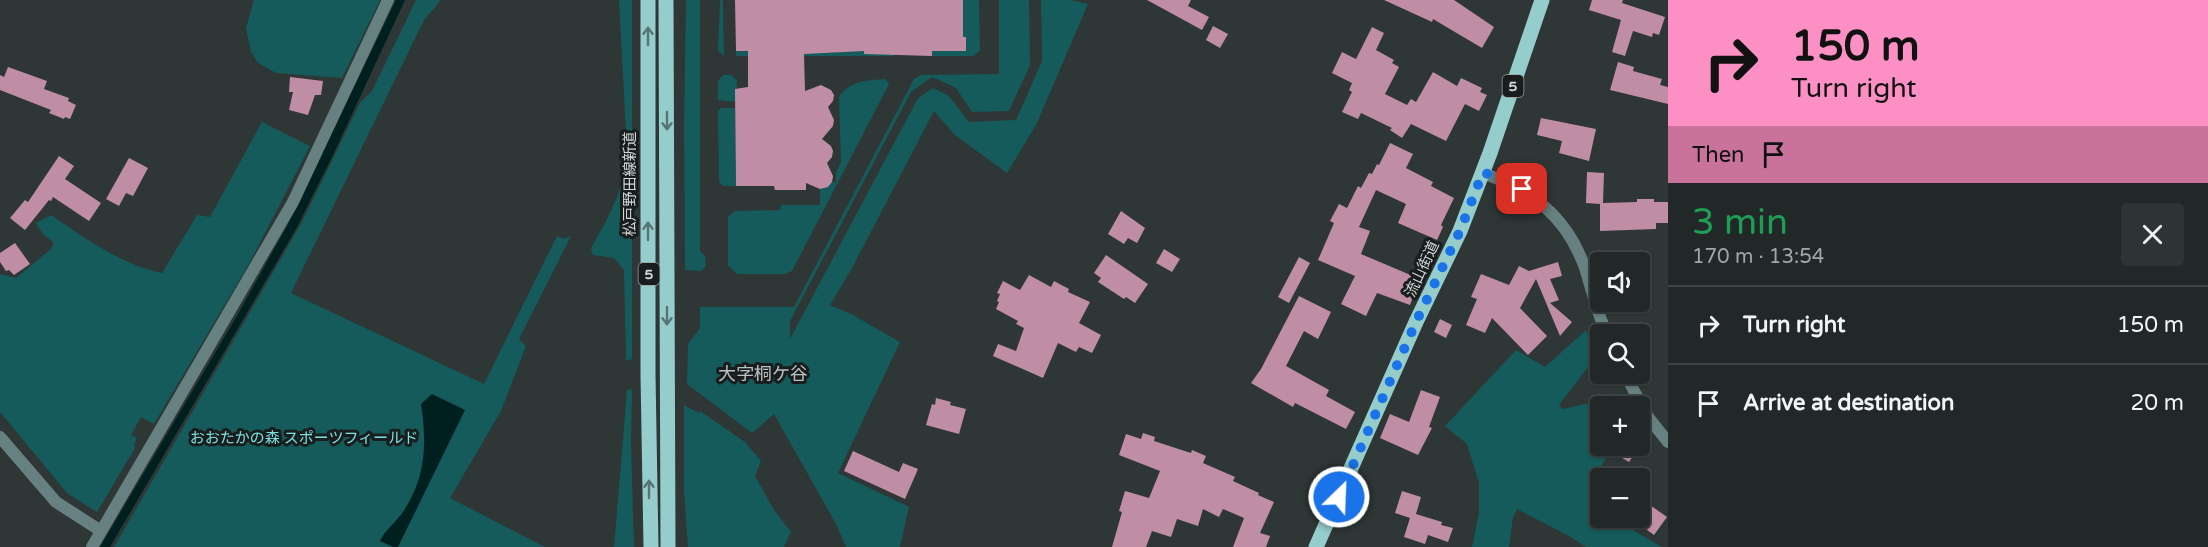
<!DOCTYPE html>
<html lang="en">
<head>
<meta charset="utf-8">
<style>
  :root { --surface:#222828; --page:#2e3434; --text:#f1f3f6; --muted:#a2a6a8; --line:#3f4445 }
  body { margin:0; font-family:"Varela Round","Noto Sans JP",sans-serif; background:var(--page); color:var(--text); height:100vh; display:flex; flex-direction:column; font-size:22px; white-space:nowrap }
  * { box-sizing:border-box; margin:0 }
  p { font-size:20px; color:var(--muted) }
  .icon { flex:none; width:33px; height:33px; fill:none; stroke:currentColor; stroke-width:2; stroke-linecap:round; stroke-linejoin:round }
  .map { position:relative; flex:1; overflow:hidden }
  .details { display:flex; flex-direction:column; background:var(--surface); width:540px }
  .details>* { flex:none }
  .guide { background:#fc8fc3; color:#111; overflow:hidden }
  .fabs { position:absolute; left:1590px; top:252px; display:grid; gap:12px }
  .fabs a { display:grid; place-items:center; width:60px; height:60px; border-radius:6px; background:var(--surface); box-shadow:0 2px 4px #0004,0 0 0 2px var(--line); font-size:30px }
  .pin { position:absolute; display:grid; place-items:center; width:51px; height:51px; color:#fff; margin:-26px; border-radius:12px; box-shadow:0 3px 9px #0006 }
  .me { position:absolute; width:66px; margin:-33px; rotate:24deg; stroke-linejoin:round; filter:drop-shadow(0 0 4px #0008) }
  .turn { display:flex; align-items:center; gap:21px; height:126px; padding:0 24px; font-size:27px }
  .turn .icon { width:78px; height:78px; stroke-width:2.5 }
  .turn b { display:block; font-size:42px; line-height:51px }
  .then { display:flex; align-items:center; height:57px; padding:0 24px; background:#0003; gap:12px; font-size:22px }
  .round { display:grid; place-items:center; flex:none; width:63px; height:63px; border-radius:6px; background:var(--page) }
  .summary { display:flex; align-items:center; justify-content:space-between; height:102px; padding:0 24px }
  h1 { font-size:36px; font-weight:600; line-height:45px; color:#1e9e55 }
  ul { padding:0; list-style:none }
  li { display:flex; align-items:center; gap:18px; height:78px; padding:0 24px; border-top:2px solid var(--line) }
  li div { flex:1 }
  li b { display:block; font-size:22px }
  li em { font-style:normal }
  main { display:flex; flex:1; min-height:0 }
  .map>svg:first-child { display:block }
</style>
</head>
<body>
<main>
<div class="map">
<svg width="1668" height="547" viewBox="0 0 1668 547">
  <rect width="100%" height="100%" fill="#2e3636"/>
  <g fill="#155b5b">
    <polygon points="254,0 380,0 342,78 276,73 258,63 251,52 246,28"/>
    <polygon points="416,0 441,0 424,20 291,293 484,384 557,236 563,239 571,236 519,339 526,346 501,411 450,498 545,547 114,547 301,224 360,103 372,91"/>
    <path d="M 619,0 L 632,0 L 632,359 L 626,361 L 624,270 L 614,258 L 593,255 L 591,248 C 610,216 625,187 627,150 Z"/>
    <polygon points="686,0 700,0 700,251 705,256 706,266 701,271 685,270 684,126"/>
    <polygon points="720,0 723,0 724,56 718,51"/>
    <polygon points="963,0 979,0 980,51 973,56 932,56 932,51 966,51 966,38 963,37"/>
    <polygon points="999,0 1029,0 1030,65 1009,111 972,112 956,88 932,77 911,92 790,321 790,339 918,98 933,88 949,96 969,122 1016,120 1042,61 1041,0 1071,0 1088,4 1036,125 1007,173 955,135 934,111 852,268 830,305 853,315 900,342 838,473 909,507 900,547 846,547 836,524 774,414 752,433 687,384 688,344 700,328 700,307 794,307 914,79 922,75 999,74"/>
    <polygon points="736,51 824,53 833,53 833,51 864,51 864,54 894,51 894,56 736,56"/>
    <polygon points="723,75 731,75 737,80 736,102 718,100 718,81"/>
    <path d="M 885,79 L 889,84 L 792,271 L 785,274 L 737,274 L 728,265 L 728,217 L 735,211 L 780,210 L 781,205 L 820,205 L 820,189 L 828,187 L 832,182 L 836,182 L 836,172 L 841,162 L 839,97 C 849,81 868,80 885,79 Z"/>
    <polygon points="721,108 735,108 736,186 723,186 719,182 718,111"/>
    <path d="M 262,122 L 310,146 L 249,264 L 154,424 L 141,417 L 131,435 L 137,438 L 134,445 L 135,448 L 97,512 L 67,493 L 0,412 L 0,274 L 16,278 L 50,250 L 54,243 L 42,233 L 36,223 L 51,215 C 83,237 124,266 162,273 L 197,215 L 210,217 Z"/>
    <polygon points="1586,330 1598,354 1559,405 1562,409 1591,403 1615,393 1623,406 1600,406 1600,446 1613,446 1596,475 1600,492 1600,518 1614,518 1624,525 1662,547 1586,547 1569,536 1517,509 1513,517 1509,547 1472,547 1479,513 1479,483 1467,444 1445,426 1516,350 1545,367"/>
    <polygon points="632,389 631,442 634,547 614,547 627,390"/>
    <polygon points="684,405 699,413 700,411 745,442 761,461 755,476 774,510 791,532 784,547 688,547 684,493"/>
  </g>
  <g fill="#001f1f">
    <polygon points="396,0 405,0 333,155 296,229 110,547 100,547 237,316 287,226"/>
    <path d="M 432,394 L 465,410 L 398,547 L 393,547 L 380,541 C 385,530 396,522 403,512 C 426,477 427,444 421,404 Z"/>
  </g>
  <g fill="#c08ea4">
    <polygon points="735,0 963,0 963,37 966,37 966,51 932,51 932,56 864,54 864,51 804,54 805,91 821,85 831,90 834,95 833,101 828,107 834,120 833,126 822,139 831,146 833,151 832,157 827,163 833,176 832,182 828,187 820,189 806,183 806,190 775,190 774,186 736,186 735,89 748,87 748,51 736,51"/>
    <polygon points="1147,0 1191,0 1188,6 1209,17 1202,30"/>
    <polygon points="1384,0 1454,0 1494,27 1482,48 1433,19 1432,22"/>
    <polygon points="1592,0 1623,0 1622,3 1665,17 1659,35 1653,33 1652,37 1633,31 1625,56 1612,52 1621,20 1589,10"/>
    <polygon points="1213,26 1228,34 1220,48 1206,40"/>
    <polygon points="1372,27 1384,33 1376,50 1394,60 1392,63 1399,67 1385,94 1407,105 1411,99 1416,102 1433,72 1457,86 1461,78 1482,88 1480,92 1487,95 1479,111 1465,104 1446,141 1411,124 1402,138 1390,130 1392,128 1361,113 1358,119 1342,112 1352,92 1349,90 1352,83 1332,73 1342,52 1356,59"/>
    <polygon points="1618,62 1634,67 1633,71 1662,79 1660,85 1668,87 1668,104 1610,90"/>
    <polygon points="8,67 47,81 44,89 69,98 68,101 76,105 70,119 65,117 64,119 49,113 51,110 0,90 0,75 4,77"/>
    <polygon points="290,77 323,81 321,95 315,95 308,115 289,110 293,92 289,92"/>
    <polygon points="1541,118 1596,129 1589,161 1559,153 1562,141 1537,135"/>
    <polygon points="1390,143 1413,154 1406,168 1433,182 1431,186 1454,198 1441,225 1443,227 1437,240 1398,223 1406,204 1376,190 1359,227 1370,231 1361,254 1420,279 1410,305 1377,293 1366,316 1341,304 1355,276 1318,260 1334,223 1330,221 1339,204 1347,208 1358,186 1361,188 1369,173 1372,174 1377,164 1379,165"/>
    <polygon points="59,156 74,166 65,179 101,203 89,221 53,197 51,201 49,200 25,230 10,218 25,200 28,202"/>
    <polygon points="129,158 148,168 133,196 126,193 119,206 106,199"/>
    <polygon points="1587,172 1604,173 1603,203 1637,202 1637,199 1654,199 1654,202 1668,202 1668,223 1656,223 1656,229 1600,231 1600,204 1586,203"/>
    <polygon points="1121,211 1145,228 1137,243 1128,238 1124,244 1108,234"/>
    <polygon points="15,243 30,264 14,275 9,270 6,271 0,262 0,253"/>
    <polygon points="1164,249 1180,259 1172,272 1156,263"/>
    <polygon points="1106,255 1148,284 1135,303 1126,297 1124,299 1098,282 1101,278 1094,273"/>
    <polygon points="1299,257 1310,263 1289,303 1278,297"/>
    <polygon points="1558,262 1562,276 1550,279 1559,300 1550,303 1572,322 1560,336 1536,279 1520,308 1547,336 1528,355 1492,318 1485,333 1466,325 1477,299 1471,297 1481,274 1509,285 1519,266 1529,271"/>
    <polygon points="1029,275 1051,287 1054,281 1069,289 1068,292 1090,302 1079,323 1101,335 1092,353 1079,347 1076,352 1058,343 1043,378 993,356 998,344 1016,351 1024,328 1016,324 1018,321 996,309 999,302 997,301 1000,294 997,293 1003,281 1020,290"/>
    <polygon points="1299,296 1331,312 1318,339 1304,331 1286,366 1329,390 1326,396 1355,412 1346,429 1295,403 1293,407 1251,383 1261,369"/>
    <polygon points="1440,319 1452,325 1446,338 1434,332"/>
    <polygon points="1421,390 1440,397 1429,427 1432,428 1418,455 1380,438 1390,414 1409,422"/>
    <polygon points="936,398 951,402 950,405 966,409 959,434 926,425 932,404 935,405"/>
    <polygon points="1143,433 1155,437 1154,441 1191,453 1192,450 1206,456 1203,463 1235,477 1233,481 1259,493 1258,495 1274,502 1260,533 1270,536 1266,547 1233,547 1244,518 1223,509 1219,517 1203,509 1198,526 1177,519 1171,537 1152,531 1146,547 1112,547 1122,512 1119,511 1125,491 1149,498 1160,471 1119,455 1126,434 1141,439"/>
    <polygon points="1602,446 1640,446 1629,462"/>
    <polygon points="853,451 899,472 903,463 918,469 905,499 844,471"/>
    <polygon points="1402,491 1421,497 1416,514 1442,522 1441,525 1453,528 1448,542 1428,535 1425,544 1404,537 1410,518 1395,513"/>
    <polygon points="1640,498 1667,517 1654,535 1640,525"/>
  </g>
  <g fill="none" stroke-linecap="round" stroke-linejoin="round">
    <g stroke="#668180" stroke-width="12">
      <polyline points="0,437 56,502 101,531"/>
      <polyline points="92,547 293,202 388,0"/>
    </g>
    <g stroke="#668180" stroke-width="12">
      <path d="M 1483,173 C 1533,192 1566,215 1585,268 C 1592,290 1597,313 1607,334"/>
      <polyline points="1625,374 1648,417 1668,442"/>
    </g>
    <g stroke="#95cccc" stroke-width="15">
      <polyline points="648,0 648,375 651,547"/>
      <polyline points="666,0 668,547"/>
      <polyline points="1316,547 1416,322 1460,231 1490,153 1542,0"/>
    </g>
  </g>
  <defs><path id="oneway-shaft" d="M-6 0H5M1.5-3L5.5 0L1.5 3" fill="none" stroke-width="1.6" stroke-linecap="round" stroke-linejoin="round" transform="scale(1.5)"/></defs>
  <g stroke="#577474">
    <use href="#oneway-shaft" transform="translate(648 36) rotate(-90)"/>
    <use href="#oneway-shaft" transform="translate(667 121) rotate(90)"/>
    <use href="#oneway-shaft" transform="translate(648 231) rotate(-90)"/>
    <use href="#oneway-shaft" transform="translate(667 316) rotate(90)"/>
    <use href="#oneway-shaft" transform="translate(649 489) rotate(-90)"/>
  </g>
  <g fill="none" stroke-linecap="round" stroke-linejoin="round">
    <polyline stroke="#1a73e8" stroke-width="10" stroke-dasharray="0 18" points="1339,497 1416,322 1460,231 1483,172 1522,189"/>
  </g>
  <g text-anchor="middle" stroke-width="6" stroke-linejoin="round" paint-order="stroke">
    <g fill="#191d1d" stroke="#9a9e9e" stroke-width="1.5">
      <rect x="1502.5" y="75" width="21" height="22" rx="4.5"/>
      <rect x="638.5" y="263" width="21" height="22" rx="4.5"/>
    </g>
    <g font-size="14" font-weight="bold" fill="#d1d6d6">
      <text x="1513" y="91">5</text>
      <text x="649" y="279">5</text>
    </g>
    <g font-size="15" fill="#d1d6d6" stroke="#191d1d">
      <text transform="translate(630 184) rotate(-90)" y="5">松戸野田線新道</text>
      <text transform="translate(1422 269) rotate(-65)" y="5">流山街道</text>
    </g>
    <g font-size="15" fill="#79e1e1" stroke="#191d1d">
      <text x="304" y="443">おおたかの森 スポーツフィールド</text>
    </g>
    <g font-size="18" fill="#b8c2c2" stroke="#191d1d">
      <text x="763" y="380">大字桐ケ谷</text>
    </g>
  </g>
</svg>
<div class="fabs">
<a><svg class="icon" aria-label="sound" viewBox="0 0 24 24"><path d="M4 9h4l5-4v14l-5-4H4zM17 9q2 3 0 6"/></svg></a>
<a><svg class="icon" aria-label="search" viewBox="0 0 24 24"><circle cx="10" cy="10" r="6"/><path d="M15 15l6 6"/></svg></a>
<a>+</a>
<a>−</a>
</div>
<div class="pin" style="left:1522px;top:189px;background:#d93025"><svg class="icon" aria-label="arrive" viewBox="0 0 24 24"><path d="M6 21V4h12l-3 4 3 4H6"/></svg></div>
<svg class="me" style="left:1339px;top:497px" viewBox="-20 -20 40 40"><circle r="17" fill="#1a73e8" stroke="#fff" stroke-width="3"/><path d="M0-11L8 9 0 5-8 9z" fill="#fff"/></svg>
</div>
<section class="details">
<div class="guide">
<div class="turn"><svg class="icon" aria-label="right" viewBox="0 0 24 24"><path d="M7 20v-9h11M14 6l5 5-5 5"/></svg><div><b>150 m</b>Turn right</div></div>
<div class="then">Then<svg class="icon" aria-label="arrive" viewBox="0 0 24 24"><path d="M6 21V4h12l-3 4 3 4H6"/></svg></div>
</div>
<div class="summary"><div><h1>3 min</h1><p>170 m · 13:54</p></div><a class="round"><svg class="icon" aria-label="close" viewBox="0 0 24 24"><path d="M6 6l12 12M18 6L6 18"/></svg></a></div>
<ul>
<li><svg class="icon" aria-label="right" viewBox="0 0 24 24"><path d="M7 20v-9h11M14 6l5 5-5 5"/></svg><div><b>Turn right</b></div><em>150 m</em></li>
<li><svg class="icon" aria-label="arrive" viewBox="0 0 24 24"><path d="M6 21V4h12l-3 4 3 4H6"/></svg><div><b>Arrive at destination</b></div><em>20 m</em></li>
</ul>
</section>
</main>
</body>
</html>
